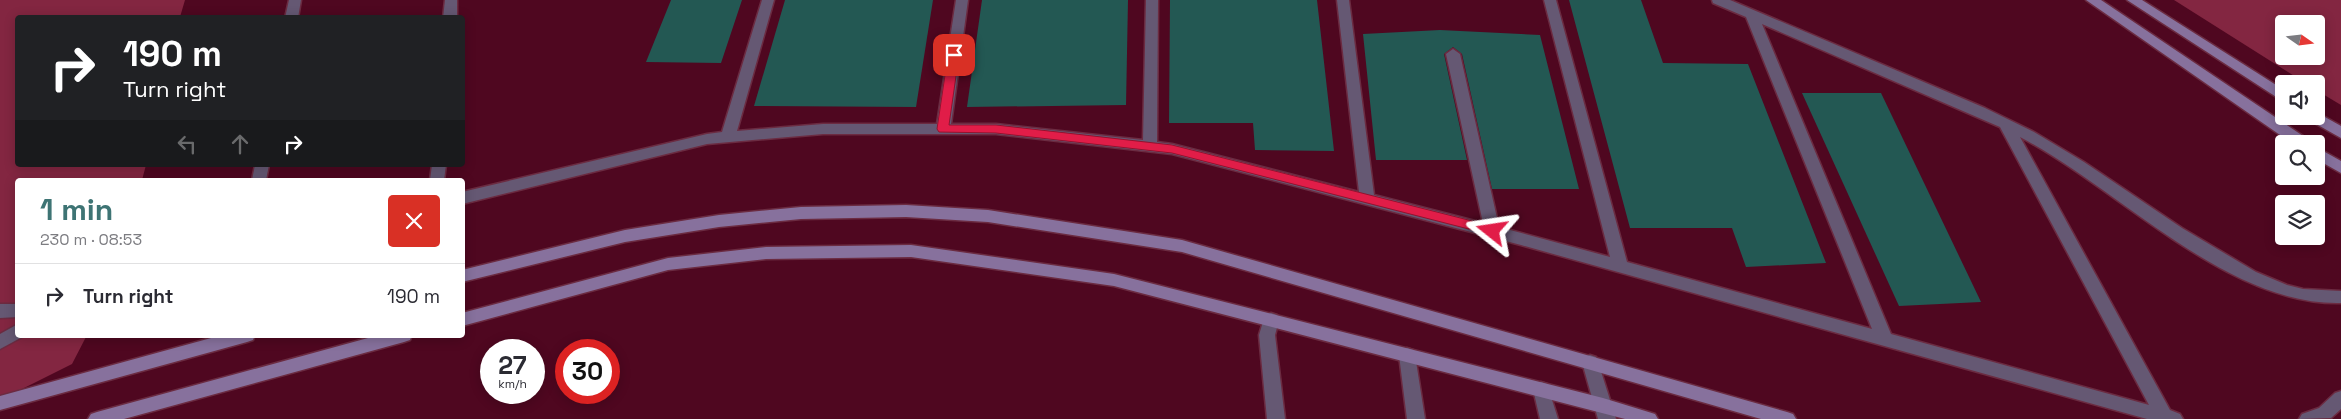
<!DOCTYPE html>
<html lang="en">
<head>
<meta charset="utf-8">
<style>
  :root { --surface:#fff; --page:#f2f2f3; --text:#2b2b33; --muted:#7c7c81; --line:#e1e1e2; --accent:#3e7474 }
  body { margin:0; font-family:"Space Grotesk",sans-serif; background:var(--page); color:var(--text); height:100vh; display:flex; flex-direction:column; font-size:19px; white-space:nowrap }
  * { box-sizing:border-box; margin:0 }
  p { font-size:16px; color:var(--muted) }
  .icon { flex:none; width:28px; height:28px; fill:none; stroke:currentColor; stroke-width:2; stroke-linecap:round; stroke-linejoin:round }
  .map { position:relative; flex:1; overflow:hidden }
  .panel { position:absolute; left:15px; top:178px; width:450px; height:160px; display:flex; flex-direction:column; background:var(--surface); border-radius:5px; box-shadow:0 2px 12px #0003 }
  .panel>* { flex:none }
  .banner { position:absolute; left:15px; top:15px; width:450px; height:152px; border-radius:5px; box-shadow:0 2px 12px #0003; background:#202124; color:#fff; overflow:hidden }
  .needle { width:32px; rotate:104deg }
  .tools { position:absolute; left:2275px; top:15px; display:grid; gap:10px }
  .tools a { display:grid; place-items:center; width:50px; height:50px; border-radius:5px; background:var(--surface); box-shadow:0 2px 12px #0003; font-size:25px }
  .speed { position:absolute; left:480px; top:339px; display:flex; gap:10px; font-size:25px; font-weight:700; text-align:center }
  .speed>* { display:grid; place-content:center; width:65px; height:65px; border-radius:50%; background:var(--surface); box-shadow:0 2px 12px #0003; line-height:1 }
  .speed small { font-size:12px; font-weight:400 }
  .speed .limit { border:8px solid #d22; background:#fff; color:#111 }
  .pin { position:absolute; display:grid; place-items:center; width:42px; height:42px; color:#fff; margin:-21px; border-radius:10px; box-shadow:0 2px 8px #0006 }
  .me { position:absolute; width:55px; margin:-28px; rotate:285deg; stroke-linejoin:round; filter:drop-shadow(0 0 4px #0008) }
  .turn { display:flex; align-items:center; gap:18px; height:105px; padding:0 25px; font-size:22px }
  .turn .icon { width:65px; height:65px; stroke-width:2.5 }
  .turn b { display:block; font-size:35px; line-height:42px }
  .lanes { display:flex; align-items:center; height:48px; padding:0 25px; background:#0003; justify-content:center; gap:25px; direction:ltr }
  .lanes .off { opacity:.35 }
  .round { display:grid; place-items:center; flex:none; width:52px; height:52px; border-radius:5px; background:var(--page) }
  .head { display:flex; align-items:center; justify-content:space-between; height:85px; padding:0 25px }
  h1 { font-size:30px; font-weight:700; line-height:38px; color:var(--accent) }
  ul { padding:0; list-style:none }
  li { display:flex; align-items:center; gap:15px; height:65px; padding:0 25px; border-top:1px solid var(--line) }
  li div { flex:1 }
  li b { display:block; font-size:19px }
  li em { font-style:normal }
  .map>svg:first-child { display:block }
</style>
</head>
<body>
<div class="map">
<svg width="2341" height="419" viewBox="0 0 2341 419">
  <rect width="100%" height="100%" fill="#4f0720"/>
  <g fill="#832641" fill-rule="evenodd">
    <polygon points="0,0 185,0 180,17 18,18 18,165 146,165 142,180 18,180 18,335 87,335 72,364 0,400"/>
    <path d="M 2174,0 L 2341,0 L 2341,105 L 2316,90 L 2316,84 L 2307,84 ZM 2284,24 L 2316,24 L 2316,56 L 2284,56 Z"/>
  </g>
  <g fill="#235853">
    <polygon points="671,0 742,0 721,63 646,62"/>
    <polygon points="785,0 933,0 916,107 754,106"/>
    <polygon points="982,0 1128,0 1126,105 967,107"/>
    <polygon points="1170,0 1317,0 1334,151 1255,150 1253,123 1169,123"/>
    <polygon points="1569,0 1641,0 1663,63 1748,64 1826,263 1746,267 1732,228 1630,228"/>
    <polygon points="1440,30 1540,35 1579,189 1492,189 1462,54 1453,47 1444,54 1467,160 1376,160 1363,34"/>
    <polygon points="1802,93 1881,93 1981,302 1899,306"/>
  </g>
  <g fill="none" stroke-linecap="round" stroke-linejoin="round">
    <g stroke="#6b2b41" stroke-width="3">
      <g id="street">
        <polygon points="289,0 301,0 298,18 285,18"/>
        <polygon points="445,0 457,0 457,18 443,18"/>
        <path d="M 762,0 L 774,0 L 737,131 L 823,124 L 937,124 L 956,0 L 968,0 L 951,124 L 996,124 L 1143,140 L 1146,0 L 1158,0 L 1157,142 L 1172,144 L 1359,192 L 1337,0 L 1349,0 L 1374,195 L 1483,223 L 1446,54 L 1453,49 L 1460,54 L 1499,227 L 1610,257 L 1544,0 L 1556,0 L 1627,262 L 1872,329 L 1746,17 L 1713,3 L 1712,0 L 1730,0 L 1985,108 L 2034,132 L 2084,162 L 2182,228 L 2256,272 L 2287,285 L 2303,289 L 2341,291 L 2341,303 C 2227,306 2118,188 2020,137 L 2170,410 L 2180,414 L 2183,419 L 2147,419 L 1521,245 L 1172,154 L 996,134 L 823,134 L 707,144 L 462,204 L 462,192 L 707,134 L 722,132 ZM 1762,24 L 2000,127 L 2149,405 L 1891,334 Z"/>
        <polygon points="255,165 269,165 266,180 252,180"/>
        <polygon points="432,165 446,165 444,180 430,180"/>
        <polygon points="0,304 18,304 18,317 0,318"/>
        <polygon points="1271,313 1277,315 1279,320 1275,335 1285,419 1267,419 1259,335 1265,315"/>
        <polygon points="18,324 18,335 24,336 0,349 0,334"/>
        <polygon points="1407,348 1413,350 1415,355 1425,419 1407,419 1399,355 1401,350"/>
        <polygon points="1590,355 1596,357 1598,362 1616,419 1598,419 1582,362 1584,357"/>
        <polygon points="1541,382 1547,384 1558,419 1540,419 1533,389 1535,384"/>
        <polygon points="2341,391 2341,409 2331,418 2299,419 2302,414 2319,408 2335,393"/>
      </g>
    </g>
    <g stroke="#6b2b41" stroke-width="3">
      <g id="secondary">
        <polygon points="2086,0 2101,0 2309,140 2311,144 2293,144"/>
        <polygon points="2127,0 2142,0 2284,90 2284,102"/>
        <polygon points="2316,112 2341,126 2341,138 2309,120 2307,116 2316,116"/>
        <polygon points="2316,147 2341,161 2341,173 2316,159"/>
        <polygon points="906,205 988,210 1182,240 1787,412 1793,414 1796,419 1761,419 1182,252 988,222 906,217 801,219 719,227 625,242 462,282 462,270 625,230 719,215 801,207"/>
        <polygon points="911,245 1114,274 1603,398 1655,414 1658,419 1625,419 1114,286 911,257 766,259 668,270 462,326 462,313 668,258 766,247"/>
        <polygon points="222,335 255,335 253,340 247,342 0,410 0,396"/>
        <polygon points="379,335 412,335 410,340 404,342 124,419 88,419 91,414 97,412"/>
      </g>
    </g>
    <use href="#street" fill="#655873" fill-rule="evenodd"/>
    <use href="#secondary" fill="#87719d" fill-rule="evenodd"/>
  </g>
  <polygon fill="#e11d48" stroke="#92132f" points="954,52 959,55 949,125 996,125 1172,145 1492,226 1497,231 1492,235 1172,153 996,133 939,132 937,129 948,55"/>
</svg>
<div class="tools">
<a><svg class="needle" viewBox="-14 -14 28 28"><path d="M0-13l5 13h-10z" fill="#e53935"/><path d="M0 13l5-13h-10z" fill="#7c7c81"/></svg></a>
<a><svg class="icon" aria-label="sound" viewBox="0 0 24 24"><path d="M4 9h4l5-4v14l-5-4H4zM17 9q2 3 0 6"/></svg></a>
<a><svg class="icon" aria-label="search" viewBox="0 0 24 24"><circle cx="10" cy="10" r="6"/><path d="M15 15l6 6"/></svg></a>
<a><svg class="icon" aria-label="layers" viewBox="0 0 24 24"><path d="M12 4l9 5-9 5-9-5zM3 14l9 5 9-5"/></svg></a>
</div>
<div class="speed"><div>27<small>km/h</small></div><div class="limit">30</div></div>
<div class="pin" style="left:954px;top:55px;background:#d93025"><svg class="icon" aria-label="arrive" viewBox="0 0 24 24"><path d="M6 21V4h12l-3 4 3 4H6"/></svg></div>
<svg class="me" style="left:1492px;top:231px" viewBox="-20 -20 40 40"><path d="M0-17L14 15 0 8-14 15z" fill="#e11d48" stroke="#fff" stroke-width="4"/></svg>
<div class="banner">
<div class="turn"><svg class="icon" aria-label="right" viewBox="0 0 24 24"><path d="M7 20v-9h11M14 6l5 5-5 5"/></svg><div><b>190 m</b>Turn right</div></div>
<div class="lanes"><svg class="icon off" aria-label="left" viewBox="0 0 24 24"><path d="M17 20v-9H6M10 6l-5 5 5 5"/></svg><svg class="icon off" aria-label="ahead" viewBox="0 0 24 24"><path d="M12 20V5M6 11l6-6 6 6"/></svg><svg class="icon" aria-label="right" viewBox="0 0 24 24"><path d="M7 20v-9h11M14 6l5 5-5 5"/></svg></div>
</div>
<section class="panel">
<div class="head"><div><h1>1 min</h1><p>230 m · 08:53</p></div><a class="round" style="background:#d93025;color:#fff"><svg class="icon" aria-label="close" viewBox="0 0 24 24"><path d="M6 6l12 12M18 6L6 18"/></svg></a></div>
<ul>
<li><svg class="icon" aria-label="right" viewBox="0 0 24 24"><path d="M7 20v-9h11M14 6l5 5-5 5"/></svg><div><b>Turn right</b></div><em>190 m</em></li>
</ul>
</section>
</div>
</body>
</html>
